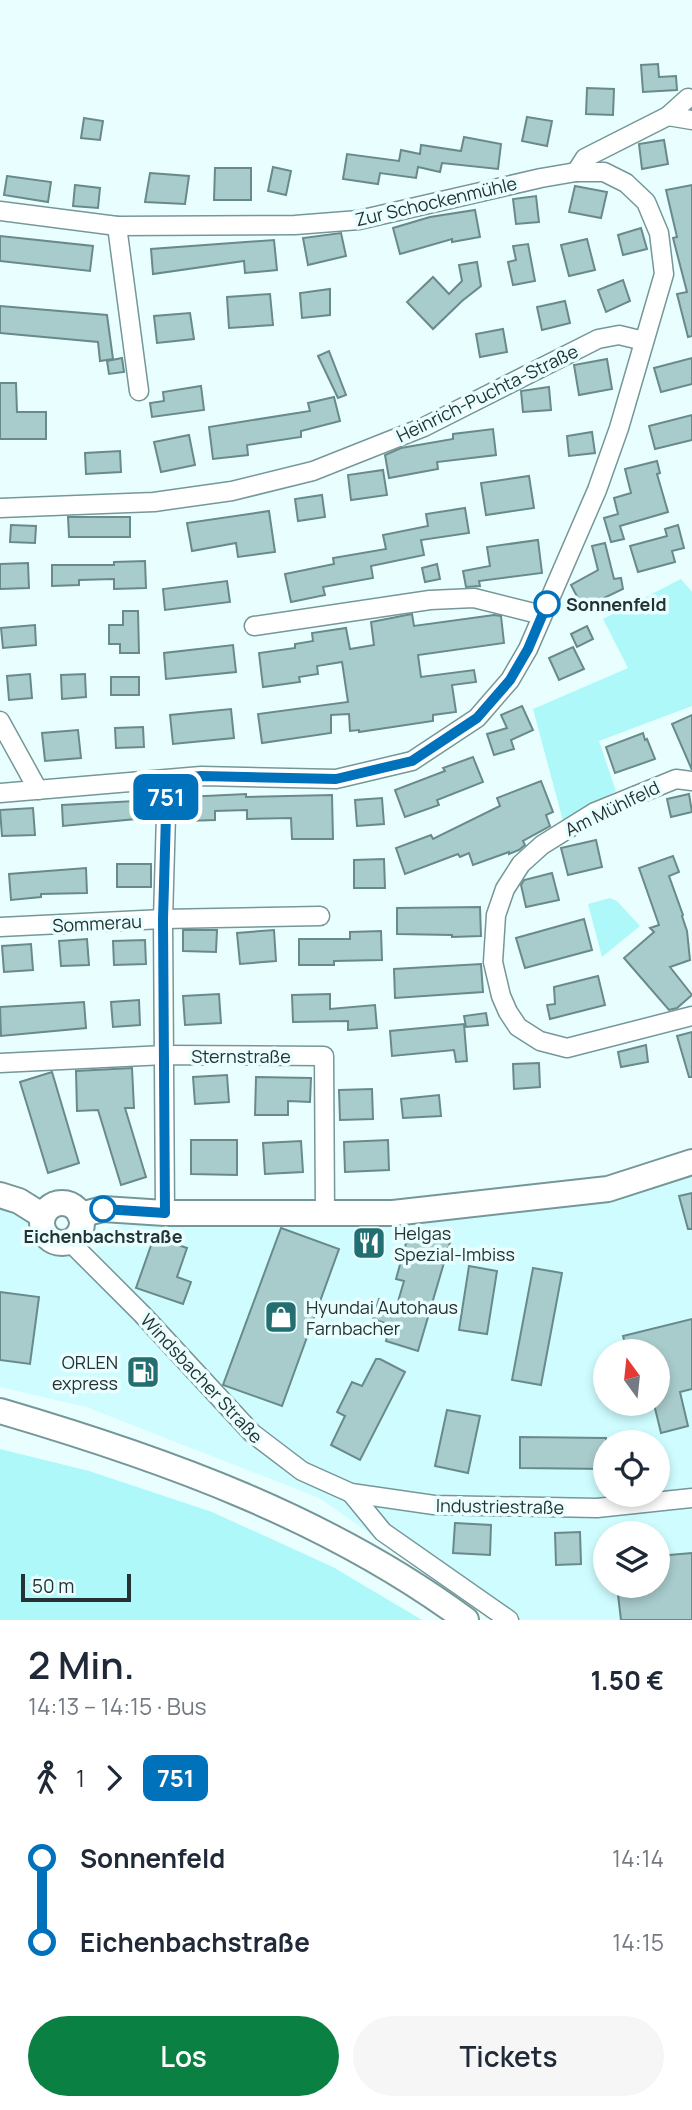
<!DOCTYPE html>
<html lang="de">
<head>
<meta charset="utf-8">
<style>
  :root { --surface:#fff; --page:#f6f6f7; --text:#1f2937; --muted:#747a83; --accent:#0b8043 }
  body { margin:0; font-family:Manrope,sans-serif; background:var(--page); color:var(--text); height:100vh; display:flex; flex-direction:column; font-size:26px; white-space:nowrap }
  * { box-sizing:border-box; margin:0 }
  p { font-size:23px; color:var(--muted) }
  .icon { flex:none; width:38px; height:38px; fill:none; stroke:currentColor; stroke-width:2; stroke-linecap:round; stroke-linejoin:round }
  .map { position:relative; height:1620px; overflow:hidden }
  .drawer { display:flex; flex-direction:column; background:var(--surface); flex:1 }
  .drawer>* { flex:none }
  .badge { padding:0 14px; border-radius:10px; font-size:24px; line-height:46px }
  .needle { width:46px; rotate:345deg }
  .controls { position:absolute; left:593px; top:1339px; display:grid; gap:14px }
  .controls a { display:grid; place-items:center; width:77px; height:77px; border-radius:50%; background:var(--surface); box-shadow:0 4px 10px #0003; font-size:35px }
  .scale { position:absolute; left:21px; bottom:18px; width:110px; box-sizing:border-box; padding-left:7px; border:4px solid #253233; border-top:0; font-size:19px; line-height:24px; white-space:nowrap; color:#253233; -webkit-text-stroke:5px #e9ffff; paint-order:stroke }
  .map>.badge { position:absolute; translate:-50% -50%; box-shadow:0 0 0 4px #fff }
  .legs { display:flex; align-items:center; gap:10px; height:77px; padding:0 28px; font-size:23px }
  .legs p { margin-inline-start:auto }
  .summary { display:flex; align-items:center; justify-content:space-between; height:119px; padding:0 28px }
  h1 { font-size:38px; font-weight:600; line-height:52px }
  .button { display:flex; gap:14px; margin-top:auto; padding:14px 28px }
  .button a { flex:1; height:80px; border-radius:42px; background:var(--accent); color:#fff; font-size:28px; font-weight:600; line-height:80px; text-align:center }
  .button a+a { background:var(--page); color:var(--text) }
  ul { padding:0 28px; list-style:none }
  li { display:flex; align-items:center; gap:24px; height:84px; font-size:26px }
  li i { display:grid; place-items:center; width:10px; height:100%; margin:0 9px; background:currentColor }
  li i::after { content:''; width:18px; height:18px; margin:-9px; border:5px solid; border-radius:50%; background:var(--surface) }
  li p { margin-inline-start:auto }
  li:first-child i { background:linear-gradient(#0000 50%,currentColor 0) }
  li:last-child i { background:linear-gradient(currentColor 50%,#0000 0) }
  .map>svg:first-child { display:block }
  .built { fill:#cffdff; fill-rule:evenodd }
  .green { fill:#aef8fa }
  .building { fill:#a8cbcc; stroke:#698a8b; stroke-width:2 }
  .lines { fill:none; stroke-linecap:round; stroke-linejoin:round }
  .street-casing { stroke:#769798; stroke-width:21 }
  .secondary-casing { stroke:#769798; stroke-width:28 }
  .street { stroke:#fff; stroke-width:18 }
  .secondary { stroke:#fff; stroke-width:24 }
  .line-1-casing { stroke:#fff; stroke-width:16 }
  .line-1 { stroke:#0072bc; stroke-width:10 }
  .stop-1-dot { fill:#fff; stroke:#0072bc; stroke-width:3.5 }
  .labels { text-anchor:middle; dominant-baseline:central; stroke-width:7; stroke-linejoin:round; paint-order:stroke }
  .street-label { font-size:18px; fill:#253233; stroke:#e9ffff }
  .stop-label { font-size:18px; font-weight:bold; fill:#253233; stroke:#e9ffff; text-anchor:start }
  .poi-label { font-size:18px; fill:#253233; stroke:#e9ffff; text-anchor:start }
</style>
</head>
<body>
<div class="map">
<svg width="692" height="1620" viewBox="0 0 692 1620">
  <rect width="100%" height="100%" fill="#e9ffff"/>
  <!-- built -->
  <path class="built" d="M692,1177V1620H494L319,1498L86,1407L0,1387V1205L98,1257L96,1248L98,1238L106,1229L118,1225L615,1199ZM606,1351H658V1404H606ZM606,1442H658V1494H606ZM606,1533H658V1586H606Z"/>
  <!-- green -->
  <g class="green">
    <path d="M681,579L692,592V706L599,741L616,791L563,821L533,709L628,668L603,619Z"/>
    <path d="M610,898L617,901L640,926L602,957L588,904Z"/>
    <path d="M0,1449L89,1471L212,1512L333,1567L422,1620H0Z"/>
  </g>
  <!-- building -->
  <g class="building">
    <path d="M658,64L659,77L676,76L677,90L643,92L641,65Z"/>
    <path d="M587,88L614,89L613,115L586,114Z"/>
    <path d="M527,117L552,121L547,146L522,141Z"/>
    <path d="M84,118L103,121L100,140L81,138Z"/>
    <path d="M464,137L501,144L498,169L442,163L440,172L418,167L416,178L380,173L378,184L343,179L347,154L399,161L401,150L420,154L421,145L461,151Z"/>
    <path d="M664,140L668,164L642,169L639,144Z"/>
    <path d="M273,167L291,171L286,195L268,191Z"/>
    <path d="M215,168H251V200H214Z"/>
    <path d="M150,173L189,176L185,204L145,202Z"/>
    <path d="M7,176L51,182L48,202L4,195Z"/>
    <path d="M75,185L100,188L98,208L73,206Z"/>
    <path d="M692,185V336L688,337L677,294L687,292L673,238L677,237L666,190Z"/>
    <path d="M575,186L607,192L601,218L569,212Z"/>
    <path d="M536,196L539,222L516,224L513,199Z"/>
    <path d="M475,210L480,237L452,242V239L400,254L393,228L430,217Z"/>
    <path d="M641,228L647,249L623,255L618,235Z"/>
    <path d="M341,233L346,256L308,265L303,238Z"/>
    <path d="M0,236L93,246L90,271L0,261Z"/>
    <path d="M587,239L595,270L569,276L561,245Z"/>
    <path d="M274,240L277,270L245,273L244,261L153,274L151,249Z"/>
    <path d="M528,244L535,281L513,285L508,262L516,260L513,246Z"/>
    <path d="M477,262L481,286L462,301L433,329L407,302L433,277L449,294L462,281L459,265Z"/>
    <path d="M623,280L630,301L606,312L598,290Z"/>
    <path d="M330,289V315L302,318L300,293Z"/>
    <path d="M270,294L273,325L229,328L227,297Z"/>
    <path d="M565,301L570,323L542,330L537,307Z"/>
    <path d="M0,306L107,315L113,359L100,361L98,342L0,333Z"/>
    <path d="M190,313L194,339L157,343L154,316Z"/>
    <path d="M503,329L507,352L480,357L476,334Z"/>
    <path d="M329,351L346,395L338,398L318,356Z"/>
    <path d="M122,358L124,372L109,374L107,361Z"/>
    <path d="M692,358V384L661,392L654,368Z"/>
    <path d="M607,359L612,389L579,395L574,365Z"/>
    <path d="M0,383H16L17,412H46V439H0Z"/>
    <path d="M201,386L204,410L152,417L150,403L164,401L163,392Z"/>
    <path d="M549,387L551,410L523,412L521,391Z"/>
    <path d="M334,397L340,421L301,431V437L247,445L248,455L213,459L209,427L310,411L308,403Z"/>
    <path d="M692,415V440L655,449L649,426Z"/>
    <path d="M493,429L496,455L437,462L438,469L389,478L385,455L401,448L453,439V434Z"/>
    <path d="M592,432L595,453L569,456L567,436Z"/>
    <path d="M189,435L195,465L161,472L154,442Z"/>
    <path d="M120,451L121,472L86,474L85,453Z"/>
    <path d="M657,461L660,473L657,474L668,512L620,526L624,539L611,542L604,518L618,514L614,498L631,493L625,469Z"/>
    <path d="M383,470L387,495L351,500L348,475Z"/>
    <path d="M529,476L534,508L486,515L481,483Z"/>
    <path d="M322,495L325,517L298,521L295,499Z"/>
    <path d="M465,508L469,533L421,540L424,555L371,566L373,578L323,587L325,595L291,602L285,574L334,564L333,558L386,549L383,535L428,526L426,514Z"/>
    <path d="M269,511L275,552L238,557L236,543L192,551L187,523Z"/>
    <path d="M68,517H130V537H69Z"/>
    <path d="M11,525L36,526L35,543L10,542Z"/>
    <path d="M678,525L684,548L672,551L675,562L638,572L630,546L667,536L665,529Z"/>
    <path d="M538,540L542,573L479,581L480,586L466,587L463,571L490,566L487,547Z"/>
    <path d="M605,543L614,579L621,578L623,589L583,608L571,585L598,570L592,546Z"/>
    <path d="M145,561L146,588L114,589V579L79,580V585L52,586V565H114V562Z"/>
    <path d="M28,563L29,588L0,589V564Z"/>
    <path d="M437,564L440,579L425,582L422,568Z"/>
    <path d="M227,581L230,602L165,610L163,589Z"/>
    <path d="M123,611H138L139,653H120V644H109V625H123Z"/>
    <path d="M412,614L414,626L494,615L501,616L504,643L418,655L421,677L474,670L476,682L452,685L456,712L433,715V721L359,732V730L350,731L349,714L331,715V733L262,743L258,714L348,702L342,662L317,666L318,674L299,677L300,682L263,687L259,653L295,648V644L313,641L312,633L346,628L350,649L374,645L371,622Z"/>
    <path d="M35,625L36,645L3,648L1,628Z"/>
    <path d="M587,626L593,639L577,647L571,634Z"/>
    <path d="M233,645L236,672L166,679L164,653Z"/>
    <path d="M573,647L584,669L559,680L549,658Z"/>
    <path d="M30,674L32,698L9,700L7,676Z"/>
    <path d="M85,674L86,697L62,699L61,675Z"/>
    <rect x="111" y="677" width="28" height="18"/>
    <path d="M522,706L533,730L511,740L514,749L494,755L487,734L507,728L501,715Z"/>
    <path d="M231,709L234,738L173,744L170,715Z"/>
    <path d="M692,715V770L672,724Z"/>
    <path d="M143,727L144,747L116,748L115,728Z"/>
    <path d="M78,730L81,758L45,761L42,733Z"/>
    <path d="M643,733L645,740L647,739L655,759L615,773L606,747Z"/>
    <path d="M473,757L483,782L437,800L439,805L405,817L395,790L445,771L443,768Z"/>
    <path d="M541,781L553,812L546,815L550,826L523,841L525,845L519,850L509,854V852L473,865L469,853L460,857L458,854L405,874L396,848L431,835L433,839L500,806L497,798Z"/>
    <path d="M246,794V797L332,795L333,839H292L291,818L247,819V810L215,811V820L186,821L185,797Z"/>
    <path d="M689,794L692,812L671,817L667,799Z"/>
    <path d="M382,798L384,824L357,826L355,800Z"/>
    <path d="M135,801L136,819L63,826L62,805Z"/>
    <path d="M33,808L35,835L2,836L0,810Z"/>
    <path d="M596,840L602,867L568,875L561,848Z"/>
    <path d="M673,856L679,872L669,876L683,915L682,916L687,931L690,960L670,967L692,995L677,1008L669,1010L624,958L654,932L650,928L659,925L639,868Z"/>
    <path d="M384,859L385,888H354V860Z"/>
    <rect x="117" y="864" width="34" height="23"/>
    <path d="M86,868L87,893L41,894V897L11,900L9,874Z"/>
    <path d="M552,873L559,900L526,907L521,885L524,880Z"/>
    <path d="M480,907L481,936L452,937V935L397,934V908Z"/>
    <path d="M584,919L592,950L525,968L516,938Z"/>
    <path d="M183,930H217L216,952L183,951Z"/>
    <path d="M274,930L276,961L240,964L237,933Z"/>
    <path d="M381,931L382,960L334,961V965H299V939H350V932Z"/>
    <path d="M87,939L89,965L61,966L59,941Z"/>
    <path d="M145,940L146,964L114,965L113,941Z"/>
    <path d="M31,944L33,970L4,972L2,946Z"/>
    <path d="M481,964L483,992L395,998L394,969Z"/>
    <path d="M598,976L605,1005L550,1019L547,1005L555,1004L554,987Z"/>
    <path d="M219,994L221,1023L185,1025L183,996Z"/>
    <path d="M330,994V1009L375,1005L377,1028L348,1030V1021L293,1022L292,995Z"/>
    <path d="M139,1000L140,1025L113,1027L111,1002Z"/>
    <path d="M84,1002L86,1028L1,1036L0,1007Z"/>
    <path d="M486,1013L488,1025L466,1027L464,1016Z"/>
    <path d="M464,1024L467,1061L456,1062L454,1050L392,1056L390,1031Z"/>
    <path d="M692,1032V1077H689L677,1036Z"/>
    <path d="M646,1045L648,1062L621,1067L618,1052Z"/>
    <path d="M539,1063L540,1087L514,1089L513,1064Z"/>
    <path d="M132,1068L134,1108H125L146,1177L121,1185L98,1110L77,1111L76,1071Z"/>
    <path d="M52,1072L79,1163L48,1173L20,1082Z"/>
    <path d="M227,1075L229,1102L195,1104L193,1077Z"/>
    <path d="M256,1077L311,1078L310,1102L288,1101V1115H255Z"/>
    <path d="M372,1089L373,1119L340,1120L339,1090Z"/>
    <path d="M439,1095L441,1116L403,1118L401,1099Z"/>
    <path d="M191,1140H237V1175L191,1174Z"/>
    <path d="M388,1140L389,1170L345,1172L344,1142Z"/>
    <path d="M301,1141L303,1172L265,1174L263,1143Z"/>
    <path d="M692,1193V1229H688L679,1196Z"/>
    <path d="M281,1228L339,1249L282,1406L223,1385Z"/>
    <path d="M434,1234L451,1239L418,1351L386,1341L390,1325L373,1319L379,1299L397,1305L404,1281L396,1279L408,1236L431,1243Z"/>
    <path d="M154,1237L187,1248L177,1277L191,1282L183,1304L136,1288Z"/>
    <path d="M469,1266L497,1271L487,1334L459,1330Z"/>
    <path d="M533,1268L562,1273L541,1385L512,1380Z"/>
    <path d="M0,1292L39,1297L30,1364L0,1360Z"/>
    <path d="M692,1319V1389L680,1392L688,1426L661,1433L654,1404H658V1351H627L623,1336Z"/>
    <path d="M376,1359H380L405,1372L360,1460L331,1445L345,1416L337,1412L352,1382L362,1386Z"/>
    <path d="M447,1410L480,1416L468,1473L435,1466Z"/>
    <path d="M520,1437L606,1438V1469L520,1468Z"/>
    <path d="M455,1523L491,1525L490,1555L453,1553Z"/>
    <path d="M580,1532L581,1564L556,1565L555,1533Z"/>
    <path d="M692,1553V1620H621L617,1586H658V1556Z"/>
  </g>
  <g class="lines">
    <defs>
      <g id="street">
        <path d="M668,116L692,120"/>
        <path d="M576,172L585,158L668,116L688,98"/>
        <path d="M0,211L117,226L295,225L359,220L541,178L576,172H604L626,183L646,202L659,233L664,274L619,428L597,490L528,649L510,680L477,718L412,761L336,779L201,776L0,793"/>
        <path d="M117,226L139,391"/>
        <path d="M0,508L154,502L232,491L313,471L424,427L598,339L619,335L644,341"/>
        <path d="M254,626L430,600L474,598L542,615"/>
        <path d="M0,721L38,790"/>
        <path d="M692,781L676,779L595,812L542,845L521,864L505,889L496,915L493,962L501,996L508,1012L518,1027L540,1041L567,1048L692,1016"/>
        <path d="M0,927L163,919L320,916"/>
        <path d="M0,1063L165,1055L324,1056L325,1214"/>
        <path d="M165,1213L163,919L167,780"/>
        <path d="M70,1242L142,1314L252,1433L302,1471L351,1493L434,1505L597,1508L692,1498"/>
        <path d="M351,1493L383,1532L509,1620"/>
      </g>
      <g id="secondary">
        <path d="M0,1195L19,1201L43,1216"/>
        <circle cx="62" cy="1223" r="20"/>
        <path d="M80,1215L103,1209L165,1213H393L608,1189L692,1162"/>
        <path d="M0,1411C164,1459 328,1518 466,1620"/>
      </g>
    </defs>
    <!-- street casing -->
    <use href="#street" class="street-casing"/>
    <!-- secondary casing -->
    <use href="#secondary" class="secondary-casing"/>
    <!-- street -->
    <use href="#street" class="street"/>
    <!-- secondary -->
    <use href="#secondary" class="secondary"/>
  </g>
  <g class="lines">
    <defs>
      <path id="line-1" d="M103,1209L165,1213L163,919L167,780L201,776L336,779L412,761L477,718L510,680L528,649L547,604"/>
    </defs>
    <!-- line-1 casing -->
    <use href="#line-1" class="line-1-casing"/>
    <!-- line-1 -->
    <use href="#line-1" class="line-1"/>
  </g>
  <!-- icons -->
  <defs>
    <symbol id="restaurant-square" viewBox="-11 -11 22 22"><rect x="-9" y="-9" width="18" height="18" rx="4" fill="#226e71" stroke="#e9ffff"/><path d="M-5-6h1v4h1v-4h1v4h1v-4h1v5L-1.5 .5V6h-2V.5L-5-1ZM5-6V6H3V1.5H1.5Q1.5-4 5-6Z" fill="#fff"/></symbol>
    <symbol id="shop-square" viewBox="-11 -11 22 22"><rect x="-9" y="-9" width="18" height="18" rx="4" fill="#226e71" stroke="#e9ffff"/><path d="M-5-2.5h2.3a2.7 3.5 0 0 1 5.4 0H5L5.5 6h-11ZM-1.5-2.5h3a1.5 2.3 0 0 0-3 0Z" fill="#fff"/></symbol>
    <symbol id="fuel-square" viewBox="-11 -11 22 22"><rect x="-9" y="-9" width="18" height="18" rx="4" fill="#226e71" stroke="#e9ffff"/><path d="M-5.5-6h7V0h2V4h1.3V-2.5L3-4.5l.8-.8L6-3V5H2.5V1h-1V6h-7ZM-4.2-4.7v3.2H.2V-4.7Z" fill="#fff"/></symbol>
  </defs>
  <g fill-rule="evenodd">
    <use href="#restaurant-square" x="350" y="1224" width="38" height="38"/>
    <use href="#shop-square" x="262" y="1298" width="38" height="38"/>
    <use href="#fuel-square" x="124" y="1353" width="38" height="38"/>
  </g>
  <!-- markers -->
  <g class="stop-1-dot">
    <circle cx="547" cy="604" r="12"/>
    <circle cx="103" cy="1209" r="12"/>
  </g>
  <g class="labels">
    <!-- street labels -->
    <g class="street-label">
      <text transform="translate(436 201) rotate(-13)">Zur Schockenmühle</text>
      <text transform="translate(487 393) rotate(-26)">Heinrich-Puchta-Straße</text>
      <text transform="translate(612 808) rotate(-26)">Am Mühlfeld</text>
      <text transform="translate(97 923) rotate(-3)">Sommerau</text>
      <text x="241" y="1056">Sternstraße</text>
      <text transform="translate(202 1378) rotate(47)">Windsbacher Straße</text>
      <text transform="translate(500 1506) rotate(1)">Industriestraße</text>
    </g>
    <!-- stop labels -->
    <g class="stop-label">
      <text x="566" y="604">Sonnenfeld</text>
      <text x="103" y="1236" text-anchor="middle">Eichenbachstraße</text>
    </g>
    <!-- poi labels -->
    <g class="poi-label">
      <text x="394" y="1233">Helgas<tspan x="394" dy="21">Spezial-Imbiss</tspan></text>
      <text x="306" y="1307">Hyundai Autohaus<tspan x="306" dy="21">Farnbacher</tspan></text>
      <text x="118" y="1362" text-anchor="end">ORLEN<tspan x="118" dy="21">express</tspan></text>
    </g>
  </g>
</svg>
<div class="controls">
<a><svg class="needle" viewBox="-14 -14 28 28"><path d="M0-13l5 13h-10z" fill="#e53935"/><path d="M0 13l5-13h-10z" fill="#747a83"/></svg></a>
<a><svg class="icon" aria-label="locate" viewBox="0 0 24 24"><circle cx="12" cy="12" r="6"/><path d="M12 2v4M12 18v4M2 12h4M18 12h4"/></svg></a>
<a><svg class="icon" aria-label="layers" viewBox="0 0 24 24"><path d="M12 4l9 5-9 5-9-5zM3 14l9 5 9-5"/></svg></a>
</div>
<div class="scale">50 m</div>
<b class="badge" style="left:166px;top:797px;background:#0072bc;color:#fff">751</b>
</div>
<section class="drawer">
<div class="summary"><div><h1>2 Min.</h1><p>14:13 – 14:15 · Bus</p></div><b>1.50 €</b></div>
<div class="legs"><svg class="icon" aria-label="walk" viewBox="0 0 24 24"><circle cx="13" cy="4" r="2"/><path d="M13 8l-2 6 4 7M11 14l-3 7M7 12l3-4h3l4 4"/></svg>1<svg class="icon" aria-label="forward" viewBox="0 0 24 24"><path d="M9 5l7 7-7 7"/></svg><b class="badge" style="background:#0072bc;color:#fff">751</b></div>
<ul>
<li><i style="color:#0072bc"></i><b>Sonnenfeld</b><p>14:14</p></li>
<li><i style="color:#0072bc"></i><b>Eichenbachstraße</b><p>14:15</p></li>
</ul>
<div class="button"><a>Los</a><a>Tickets</a></div>
</section>
</body>
</html>
